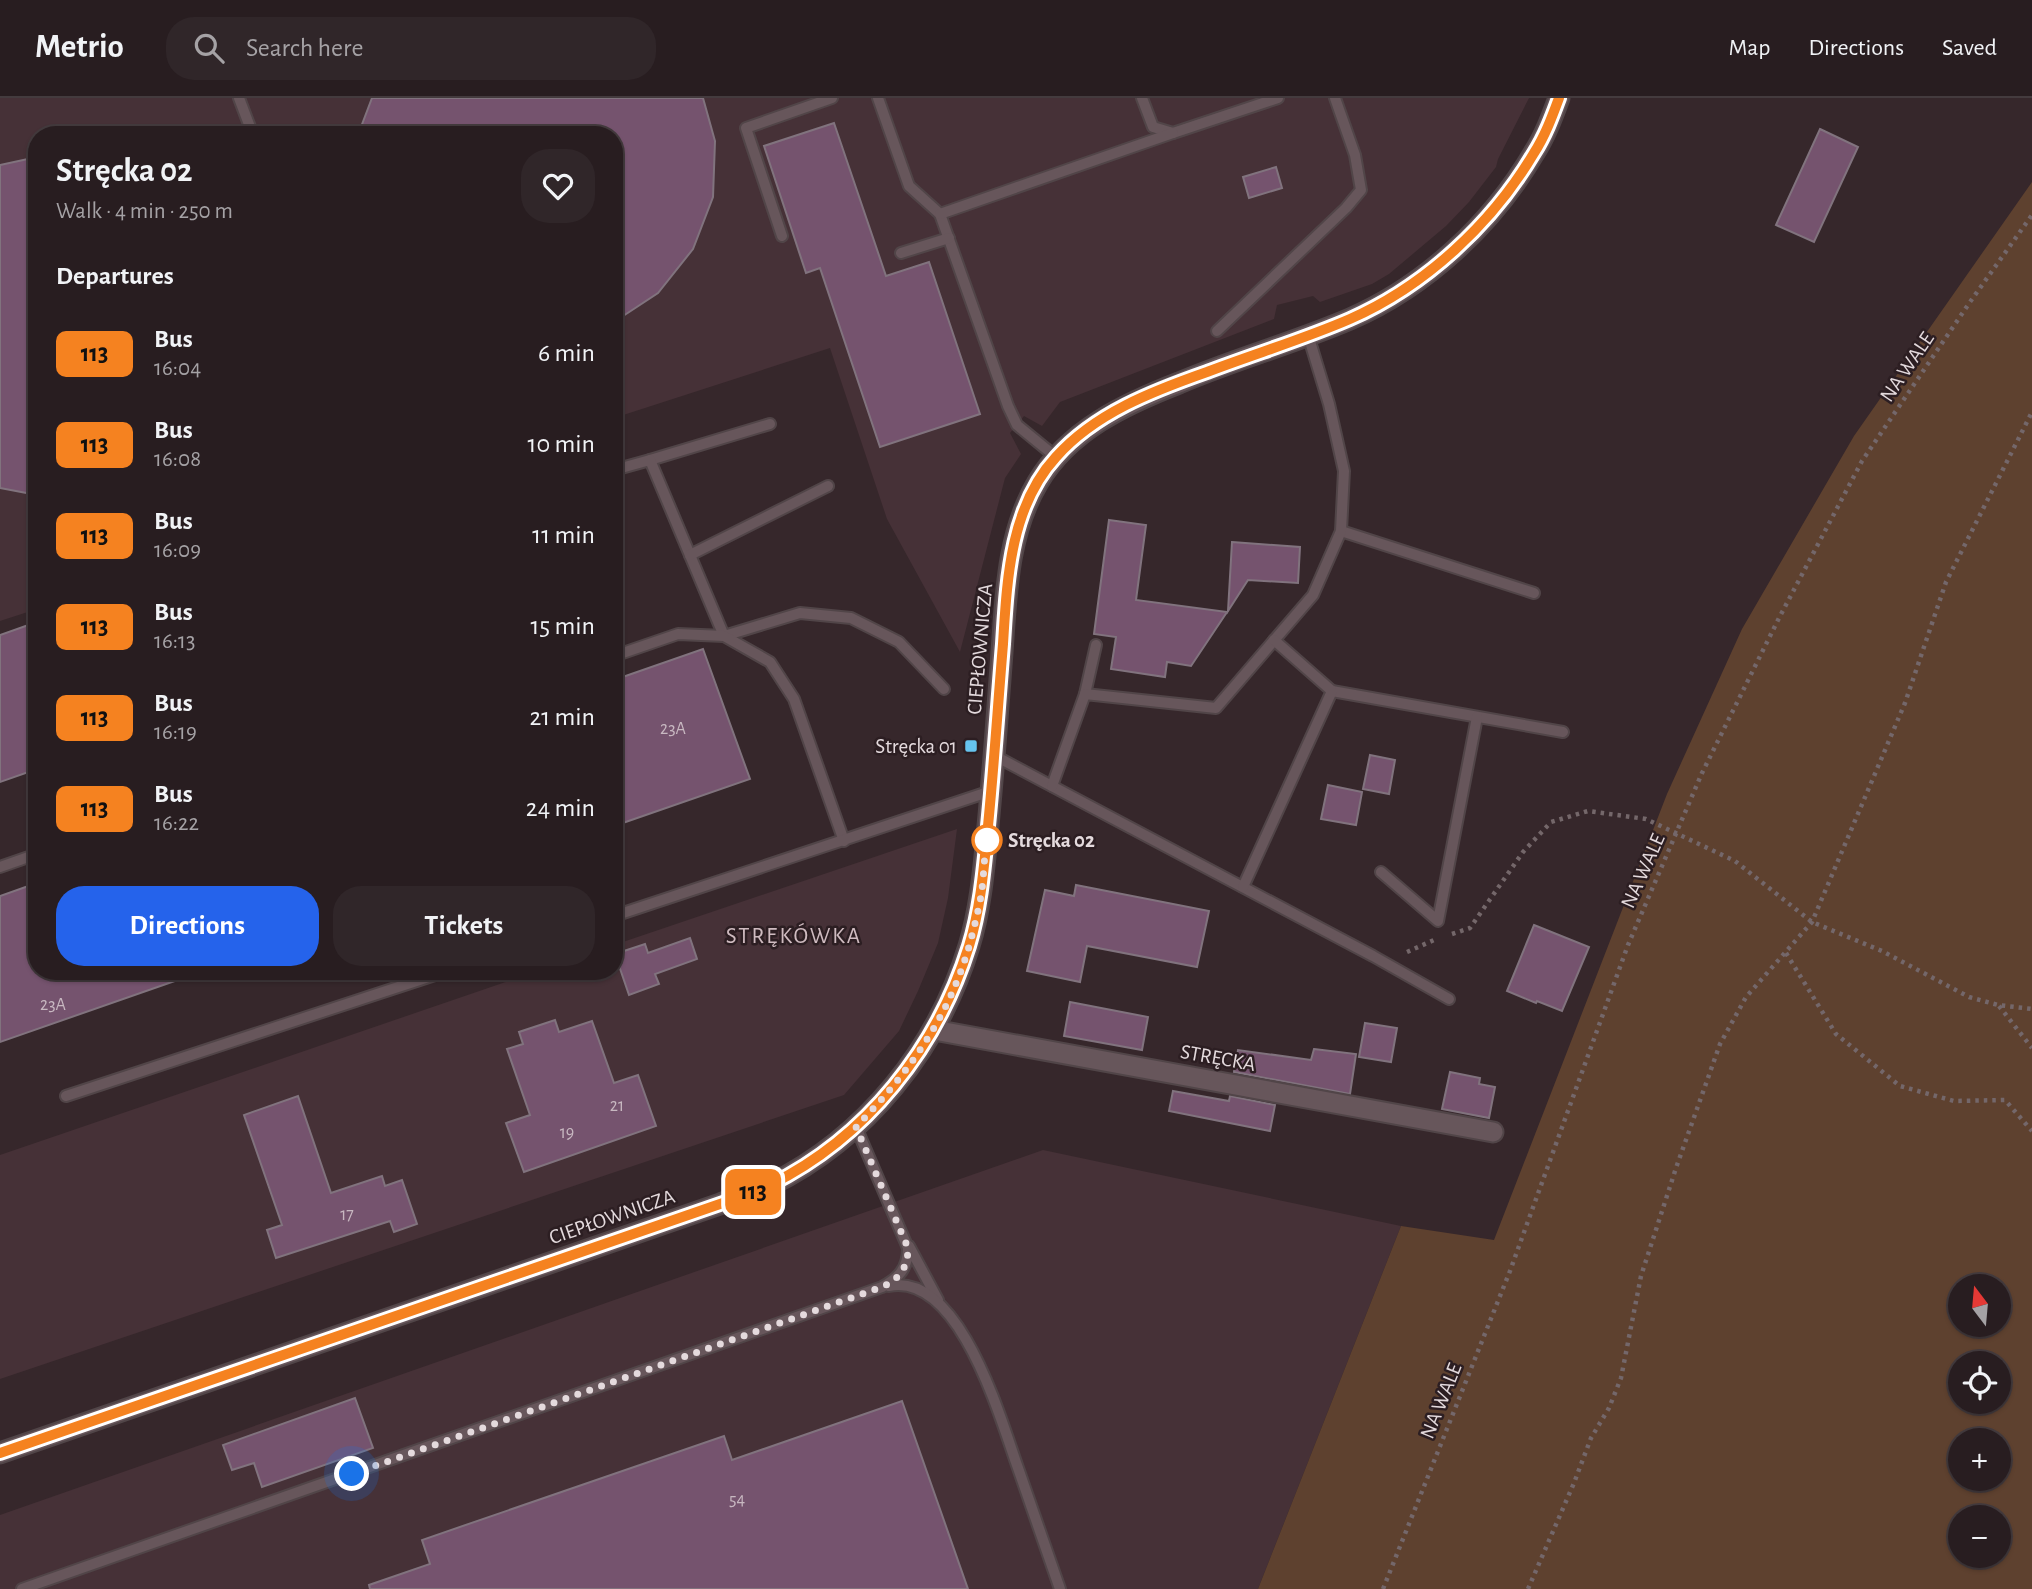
<!DOCTYPE html>
<html lang="en">
<head>
<meta charset="utf-8">
<style>
  :root { --surface:#281d20; --page:#302629; --text:#f1f3f6; --muted:#a5a2a5; --line:#443b3e; --accent:#2563eb }
  body { margin:0; font-family:"Alegreya Sans",sans-serif; background:var(--page); color:var(--text); height:100vh; display:flex; flex-direction:column; font-size:26px; white-space:nowrap }
  * { box-sizing:border-box; margin:0 }
  p { font-size:23px; color:var(--muted) }
  .icon { flex:none; width:38px; height:38px; fill:none; stroke:currentColor; stroke-width:2; stroke-linecap:round; stroke-linejoin:round }
  .map { position:relative; flex:1; overflow:hidden }
  .details { position:absolute; left:28px; top:28px; width:595px; height:854px; display:flex; flex-direction:column; background:var(--surface); border-radius:28px; box-shadow:0 2px 5px #0004,0 0 0 2px var(--line) }
  .details>* { flex:none }
  .badge { padding:0 14px; border-radius:10px; font-size:24px; line-height:46px }
  .needle { width:46px; rotate:344deg }
  .buttons { position:absolute; left:1948px; top:1176px; display:grid; gap:14px }
  .buttons a { display:grid; place-items:center; width:63px; height:63px; border-radius:50%; background:var(--surface); box-shadow:0 2px 5px #0004,0 0 0 2px var(--line); font-size:35px }
  .you { position:absolute; width:35px; height:35px; margin:-18px; border:5px solid #fff; border-radius:50%; background:#1a73e8; box-shadow:0 0 0 10px #1a73e833 }
  .map>.badge { position:absolute; translate:-50% -50%; box-shadow:0 0 0 4px #fff }
  h2 { padding:0 28px; font-size:26px; line-height:63px }
  .round { display:grid; place-items:center; flex:none; width:74px; height:74px; border-radius:28px; background:var(--page) }
  .overview { display:flex; align-items:center; justify-content:space-between; height:119px; padding:0 28px }
  h1 { font-size:33px; font-weight:600; line-height:52px }
  .button { display:flex; gap:14px; margin-top:auto; padding:14px 28px }
  .button a { flex:1; height:80px; border-radius:28px; background:var(--accent); color:#fff; font-size:28px; font-weight:600; line-height:80px; text-align:center }
  .button a+a { background:var(--page); color:var(--text) }
  ul { padding:0; list-style:none }
  li { display:flex; align-items:center; gap:21px; height:91px; padding:0 28px }
  li div { flex:1 }
  li b { display:block; font-size:26px }
  li em { font-style:normal }
  li .badge { min-width:77px; font-weight:700; text-align:center }
  header { display:flex; align-items:center; gap:42px; box-sizing:border-box; height:98px; padding:0 35px; background:var(--surface); border-bottom:2px solid var(--line) }
  header strong { font-size:33px }
  nav { display:flex; gap:38px; margin-inline-start:auto; font-size:24px }
  .search { width:490px; height:63px; background:var(--page); display:flex; align-items:center; gap:18px; box-sizing:border-box; padding:0 24px; border-radius:28px; color:var(--muted); font-size:26px }
  .map>svg:first-child { display:block }
  .built { fill:#463137 }
  .green { fill:#5e412f; fill-rule:evenodd }
  .building { fill:#75536e; stroke:#81737e; stroke-width:2 }
  .lines { fill:none; stroke-linecap:round; stroke-linejoin:round }
  .service-casing { stroke:#514548; stroke-width:14 }
  .minor-casing { stroke:#514548; stroke-width:23 }
  .path { stroke:#74676a; stroke-width:4.5; stroke-dasharray:3.5 5; stroke-linecap:butt }
  .service { stroke:#67565b; stroke-width:10 }
  .minor { stroke:#67565b; stroke-width:19 }
  .line-casing { stroke:#fff; stroke-width:16 }
  .line { stroke:#f58220; stroke-width:10 }
  .walk { stroke:#e4dadd; stroke-width:7; stroke-dasharray:0 12.6 }
  .poi-dot { fill:#66c4ef; stroke:#2c1e22; stroke-width:2.5 }
  .stop-dot { fill:#fff; stroke:#f58220; stroke-width:3.5 }
  .labels { text-anchor:middle; dominant-baseline:central; stroke-width:5; stroke-linejoin:round; paint-order:stroke }
  .number-label { font-size:18px; fill:#c8b8c1 }
  .street-label { font-size:21px; fill:#e4dadd; stroke:#2c1e22 }
  .poi-label { font-size:21px; fill:#e4dadd; stroke:#2c1e22; text-anchor:end }
  .stop-label { font-size:21px; font-weight:bold; fill:#e4dadd; stroke:#2c1e22; text-anchor:start }
  .neighbourhood-label { font-size:23px; letter-spacing:2px; fill:#cfbbc0; stroke:#2c1e22 }
</style>
</head>
<body>
<header>
<strong>Metrio</strong>
<div class="search"><svg class="icon" aria-label="search" viewBox="0 0 24 24"><circle cx="10" cy="10" r="6"/><path d="M15 15l6 6"/></svg>Search here</div>
<nav><a>Map</a><a>Directions</a><a>Saved</a></nav>
</header>
<div class="map">
<svg width="2032" height="1491" viewBox="0 0 2032 1491">
  <rect width="100%" height="100%" fill="#36272b"/>
  <!-- built -->
  <g class="built">
    <path d="M0,0H1529L1498,61L1496,69L1469,104L1446,128L1389,176L1372,186L1320,204L1313,198L1277,207L1274,221L1060,304L1042,328L1024,318L1010,335L1021,356L1005,380L960,554L887,421L830,250L614,320V37H37V511L0,523Z"/>
    <path d="M957,731L948,800L938,845L918,893L899,933L844,997L0,1281V1057L538,873H614V847Z"/>
    <path d="M1043,1052L1401,1128L1258,1491H0V1417Z"/>
  </g>
  <!-- green -->
  <path class="green" d="M2032,84V1491H1258L1401,1128L1494,1142L1667,696L1742,531L1854,338ZM1998,1188V1227H1960V1188ZM1960,1265H1998V1304H1960ZM1998,1342V1381H1960V1342ZM1998,1419V1458H1960V1419Z"/>
  <!-- building -->
  <g class="building">
    <path d="M372,0H703L715,43L713,99L693,151L658,195L614,224V37H358Z"/>
    <path d="M834,25L886,178L929,164L980,316L880,349L820,170L806,175L764,48Z"/>
    <path d="M1820,31L1858,49L1814,144L1776,127Z"/>
    <path d="M37,59V397L0,390V67Z"/>
    <path d="M1276,69L1282,90L1249,100L1243,79Z"/>
    <path d="M1109,422L1146,427L1136,502L1227,514L1191,568L1167,564L1165,579L1111,571L1116,539L1094,536Z"/>
    <path d="M1232,444L1300,449L1298,485L1248,482L1228,513Z"/>
    <path d="M37,524V671L0,684V537Z"/>
    <path d="M703,551L750,681L614,728V582Z"/>
    <path d="M1370,657L1395,662L1389,696L1363,691Z"/>
    <path d="M1328,687L1362,694L1356,727L1321,721Z"/>
    <path d="M37,785V873H192V877L0,944V798Z"/>
    <path d="M1076,787L1209,813L1197,869L1087,848L1080,884L1027,873L1045,792L1074,798Z"/>
    <path d="M1534,827L1589,849L1562,913L1537,903L1536,905L1507,893Z"/>
    <path d="M690,840L697,861L655,876L659,886L629,897L615,856L645,846L648,855Z"/>
    <path d="M1070,904L1148,919L1142,952L1064,938Z"/>
    <path d="M555,922L559,934L592,923L614,985L638,977L656,1028L524,1074L506,1025L530,1017L507,951L523,946L519,934Z"/>
    <path d="M1365,925L1397,930L1391,964L1359,959Z"/>
    <path d="M1314,951L1356,956L1350,996L1234,974L1238,952L1311,962Z"/>
    <path d="M1450,974L1480,980L1479,986L1495,989L1489,1020L1442,1011Z"/>
    <path d="M1173,993L1229,1003L1230,998L1275,1007L1270,1033L1169,1013Z"/>
    <path d="M298,998L331,1095L382,1078L385,1088L402,1082L417,1126L394,1134L390,1123L276,1160L267,1132L282,1127L244,1017Z"/>
    <path d="M355,1300L373,1350L262,1389L254,1365L232,1372L223,1347Z"/>
    <path d="M902,1303L968,1491H370L369,1487L430,1466L422,1442L724,1338L732,1362Z"/>
  </g>
  <g class="lines">
    <defs>
      <g id="service">
        <path d="M239,0L253,37"/>
        <path d="M878,0L909,88L940,116L1008,308L1017,327L1056,359"/>
        <path d="M1142,0L1153,29L1173,35L1278,0"/>
        <path d="M940,116L1173,35"/>
        <path d="M782,138L746,30L832,0"/>
        <path d="M901,155L949,140"/>
        <path d="M1217,233L1346,110L1361,92L1355,57L1335,0"/>
        <path d="M650,362L770,326"/>
        <path d="M614,372L650,362L724,538L800,515L851,520L899,544L944,591"/>
        <path d="M1341,433L1534,495"/>
        <path d="M690,457L828,388"/>
        <path d="M614,558L678,536L724,538L770,564L794,601L844,743"/>
        <path d="M1332,593L1563,634"/>
        <path d="M1085,596L1096,547"/>
        <path d="M995,658L1373,858L1449,901"/>
        <path d="M1052,688L1085,596L1216,610L1313,497L1341,433L1344,373L1329,306L1308,237"/>
        <path d="M0,769L37,756"/>
        <path d="M1381,774L1438,823L1477,619"/>
        <path d="M1243,789L1332,593L1274,542"/>
        <path d="M614,818L991,693"/>
        <path d="M66,998L447,873"/>
        <path d="M909,1148L938,1202"/>
        <path d="M889,1188C960,1174 1000,1320 1018,1370C1032,1410 1046,1451 1060,1491"/>
        <path d="M22,1491L882,1189C899,1180 908,1170 908,1150L856,1029"/>
      </g>
      <g id="minor">
        <path d="M934,932L1493,1034"/>
        <path d="M0,1355L720,1106C737,1100 754,1095 770,1087C866,1040 938,950 969,848C981,809 984,768 988,728C993,675 997,622 1001,568C1006,506 1005,439 1038,384C1069,332 1125,306 1179,285C1235,261 1294,245 1350,221C1426,188 1492,126 1534,55C1545,38 1552,19 1559,0"/>
      </g>
    </defs>
    <!-- service casing -->
    <use href="#service" class="service-casing"/>
    <!-- minor casing -->
    <use href="#minor" class="minor-casing"/>
    <!-- path -->
    <g class="path">
      <path d="M1452,836L1470,830L1523,754L1551,724L1588,713L1646,721L1735,763L1812,824L1882,853L1969,899L1998,907L2032,911"/>
      <path d="M1407,854L1434,842"/>
      <path d="M1786,855L1836,936L1900,988L1954,1003L2005,1002L2032,1033"/>
      <path d="M1999,908L2032,950"/>
      <path d="M1383,1491L1510,1173L1628,847L1702,675L1779,520L1862,363L1970,204L2032,117"/>
      <path d="M1528,1491L1574,1385L1591,1340L1609,1310L1621,1280L1641,1178L1676,1070L1720,946L1746,899L1812,824L1905,605L1946,484L2032,314"/>
    </g>
    <!-- service -->
    <use href="#service" class="service"/>
    <!-- minor -->
    <use href="#minor" class="minor"/>
  </g>
  <g class="lines">
    <defs>
      <path id="line" d="M0,1355L720,1106C737,1100 754,1095 770,1087C867,1039 937,950 969,848C981,809 984,768 988,728C994,667 998,606 1003,546C1007,482 1010,409 1056,359C1095,315 1153,293 1207,274C1254,256 1304,241 1350,221C1425,188 1492,126 1534,55C1545,38 1552,19 1559,0"/>
    </defs>
    <!-- line casing -->
    <use href="#line" class="line-casing"/>
    <!-- line -->
    <use href="#line" class="line"/>
    <!-- walk -->
    <path class="walk" d="M352,1376L882,1189C899,1181 908,1170 908,1150L856,1029C909,974 949,920 970,845C974,830 978,814 981,798C984,780 984,756 987,742"/>
  </g>
  <!-- markers -->
  <rect class="poi-dot" x="964" y="641" width="14" height="14" rx="3.5"/>
  <circle class="stop-dot" cx="987" cy="742" r="14"/>
  <g class="labels">
    <!-- number labels -->
    <g class="number-label">
      <text x="673" y="631">23A</text>
      <text x="53" y="907">23A</text>
      <text x="617" y="1008">21</text>
      <text x="567" y="1035">19</text>
      <text x="347" y="1117">17</text>
      <text x="737" y="1402">54</text>
    </g>
    <!-- street labels -->
    <g class="street-label">
      <text transform="translate(1907 269) rotate(-56)">NA WALE</text>
      <text transform="translate(980 551) rotate(-85)">CIEPŁOWNICZA</text>
      <text transform="translate(1643 773) rotate(-66)">NA WALE</text>
      <text transform="translate(1218 960) rotate(10)">STRĘCKA</text>
      <text transform="translate(612 1119) rotate(-19)">CIEPŁOWNICZA</text>
      <text transform="translate(1441 1303) rotate(-68)">NA WALE</text>
    </g>
    <!-- poi labels -->
    <g class="poi-label">
      <text x="957" y="648">Stręcka 01</text>
    </g>
    <!-- stop labels -->
    <g class="stop-label">
      <text x="1008" y="742">Stręcka 02</text>
    </g>
    <!-- neighbourhood labels -->
    <g class="neighbourhood-label">
      <text x="794" y="838">STRĘKÓWKA</text>
    </g>
  </g>
</svg>
<div class="buttons">
<a><svg class="needle" viewBox="-14 -14 28 28"><path d="M0-13l5 13h-10z" fill="#e53935"/><path d="M0 13l5-13h-10z" fill="#a5a2a5"/></svg></a>
<a><svg class="icon" aria-label="locate" viewBox="0 0 24 24"><circle cx="12" cy="12" r="6"/><path d="M12 2v4M12 18v4M2 12h4M18 12h4"/></svg></a>
<a>+</a>
<a>−</a>
</div>
<div class="you" style="left:352px;top:1376px"></div>
<b class="badge" style="left:753px;top:1094px;background:#f58220;color:#111">113</b>
<section class="details">
<div class="overview"><div><h1>Stręcka 02</h1><p>Walk · 4 min · 250 m</p></div><a class="round"><svg class="icon" aria-label="heart" viewBox="0 0 24 24"><path d="M12 20l-8-8c-3-5 5-10 8-4 3-6 11-1 8 4z"/></svg></a></div>
<h2>Departures</h2>
<ul>
<li><span class="badge" style="background:#f58220;color:#111">113</span><div><b>Bus</b><p>16:04</p></div><em>6 min</em></li>
<li><span class="badge" style="background:#f58220;color:#111">113</span><div><b>Bus</b><p>16:08</p></div><em>10 min</em></li>
<li><span class="badge" style="background:#f58220;color:#111">113</span><div><b>Bus</b><p>16:09</p></div><em>11 min</em></li>
<li><span class="badge" style="background:#f58220;color:#111">113</span><div><b>Bus</b><p>16:13</p></div><em>15 min</em></li>
<li><span class="badge" style="background:#f58220;color:#111">113</span><div><b>Bus</b><p>16:19</p></div><em>21 min</em></li>
<li><span class="badge" style="background:#f58220;color:#111">113</span><div><b>Bus</b><p>16:22</p></div><em>24 min</em></li>
</ul>
<div class="button"><a>Directions</a><a>Tickets</a></div>
</section>
</div>
</body>
</html>
